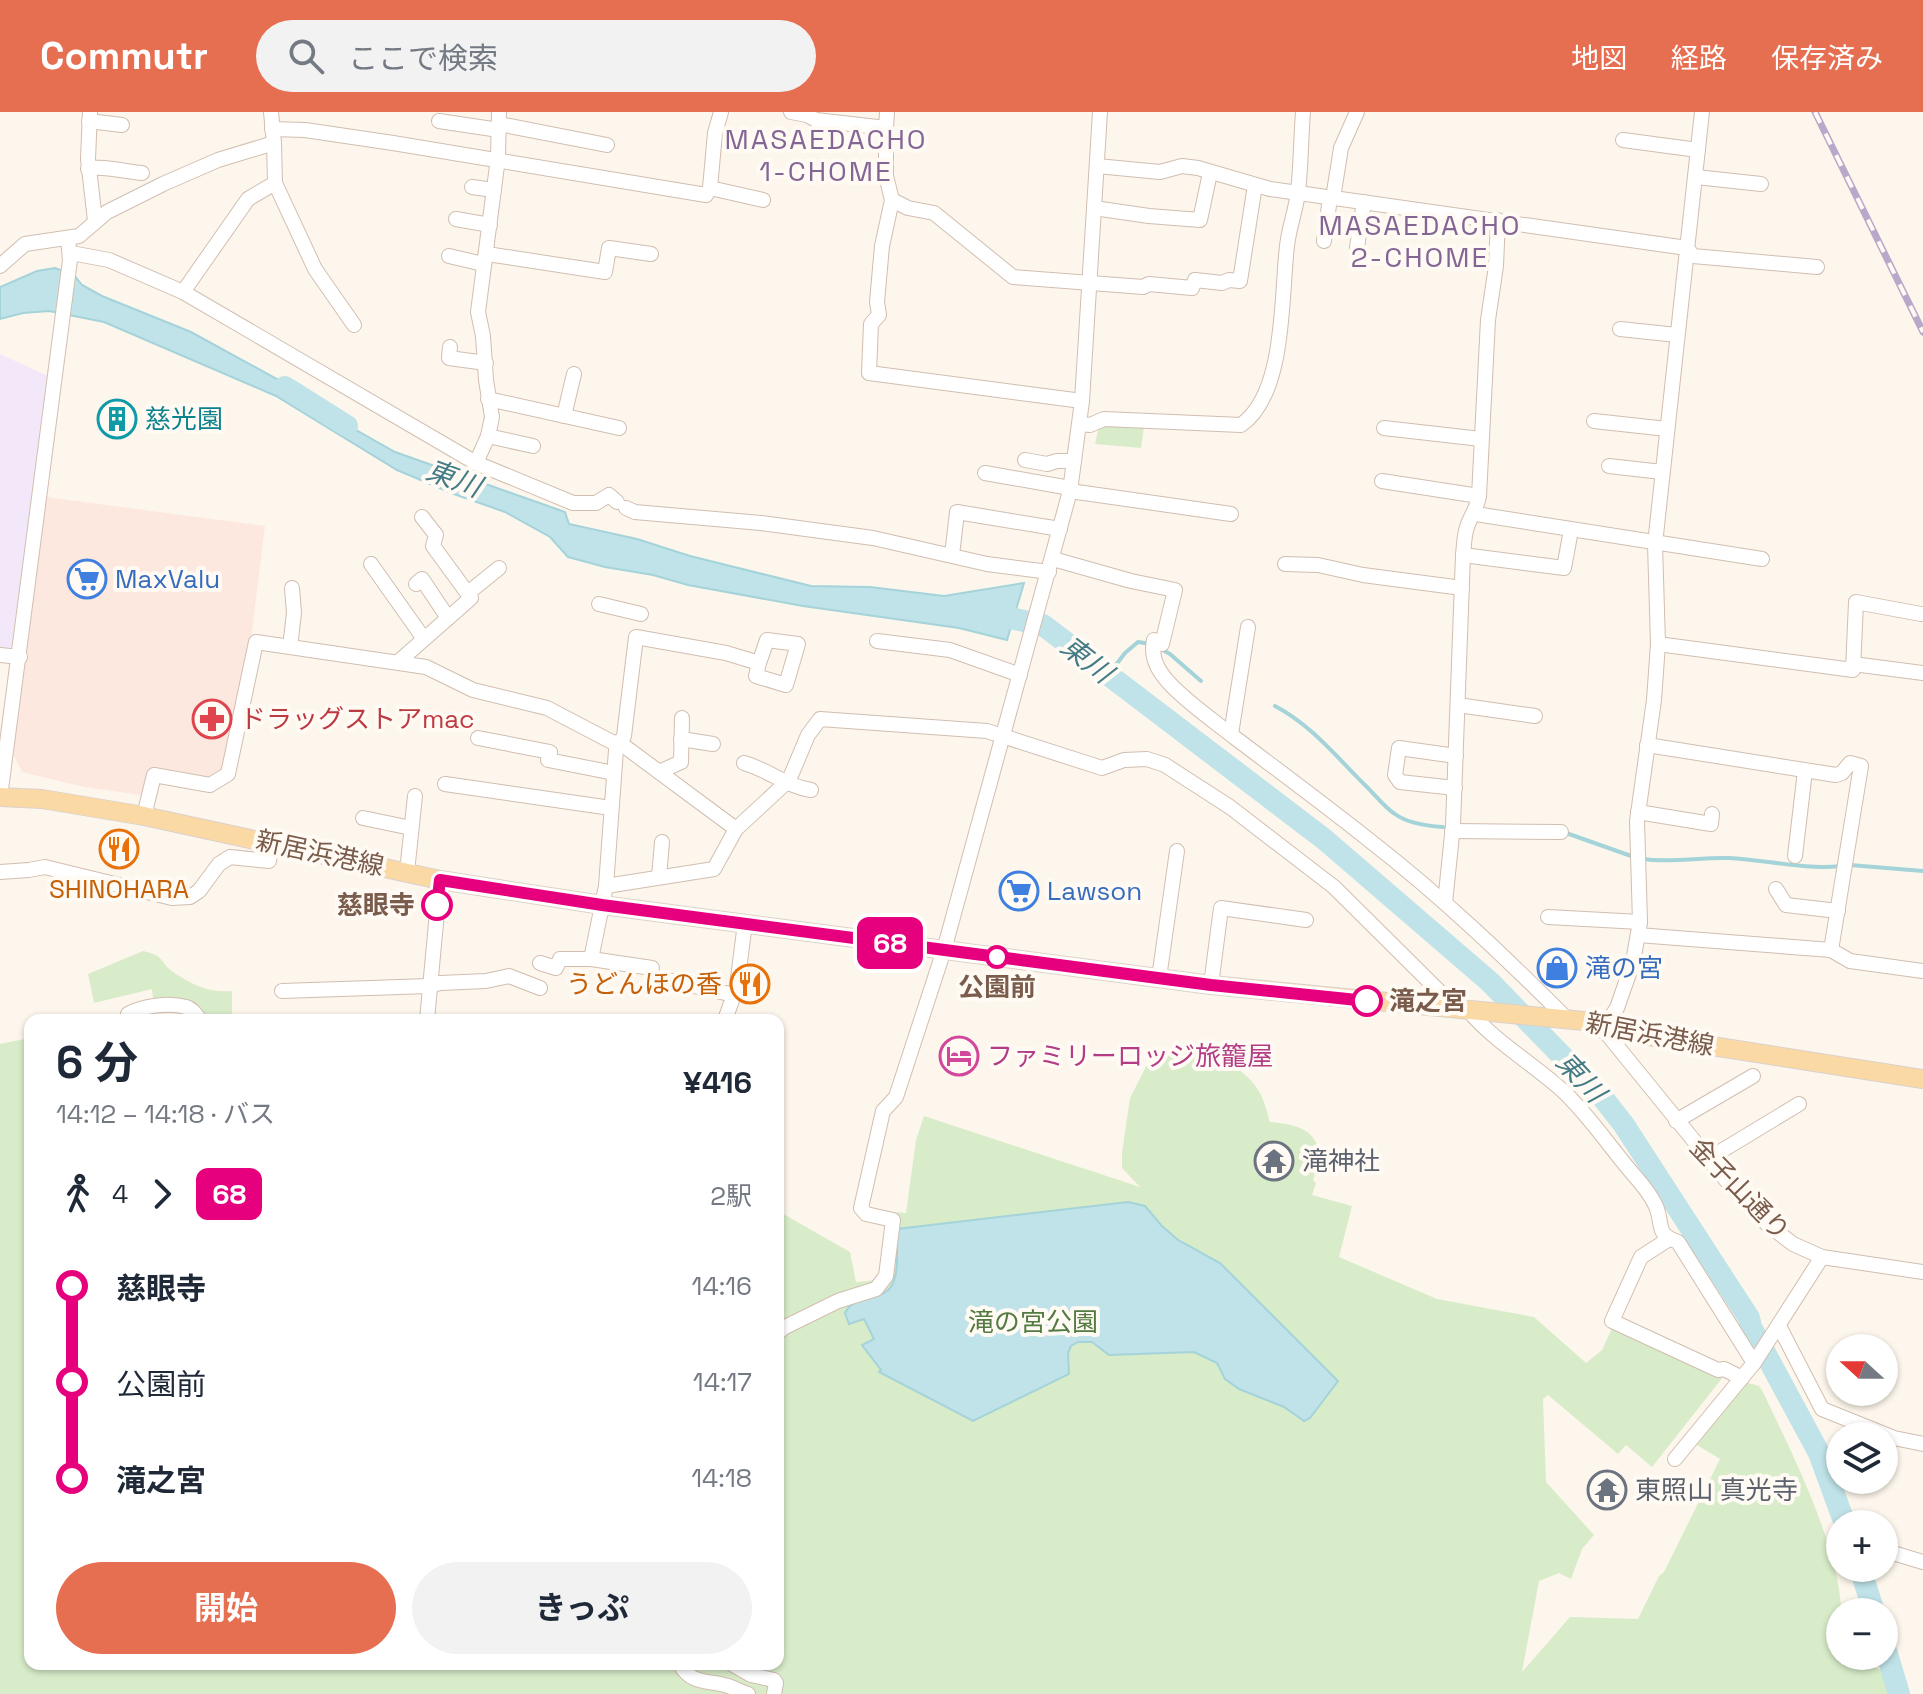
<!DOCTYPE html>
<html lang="ja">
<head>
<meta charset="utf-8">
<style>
  :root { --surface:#fff; --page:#f2f2f3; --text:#1f2937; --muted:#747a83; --accent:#e76f51 }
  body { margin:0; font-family:"Space Grotesk","Noto Sans JP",sans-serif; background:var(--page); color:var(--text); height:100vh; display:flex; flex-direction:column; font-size:30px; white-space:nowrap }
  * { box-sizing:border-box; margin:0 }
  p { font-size:26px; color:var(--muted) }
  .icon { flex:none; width:44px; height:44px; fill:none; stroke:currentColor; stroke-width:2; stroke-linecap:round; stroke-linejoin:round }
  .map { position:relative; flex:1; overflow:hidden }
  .details { position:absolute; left:24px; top:902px; width:760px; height:656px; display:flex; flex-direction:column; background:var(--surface); border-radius:16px; box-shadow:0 2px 6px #0004 }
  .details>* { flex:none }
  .badge { padding:0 16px; border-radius:12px; font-size:28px; line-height:52px }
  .needle { width:52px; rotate:291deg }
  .controls { position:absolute; left:1826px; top:1222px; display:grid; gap:16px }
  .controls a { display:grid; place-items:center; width:72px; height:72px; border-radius:50%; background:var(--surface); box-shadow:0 2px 6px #0004; font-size:40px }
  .map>.badge { position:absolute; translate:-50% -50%; box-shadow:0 0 0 4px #fff }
  .legs { display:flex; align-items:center; gap:12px; height:88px; padding:0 32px; font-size:26px }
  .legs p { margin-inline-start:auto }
  .headline { display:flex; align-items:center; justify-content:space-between; height:136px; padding:0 32px }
  h1 { font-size:44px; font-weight:700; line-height:60px }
  .cta { display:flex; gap:16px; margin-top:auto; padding:16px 32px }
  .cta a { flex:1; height:92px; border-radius:48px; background:var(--accent); color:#fff; font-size:32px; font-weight:700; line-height:92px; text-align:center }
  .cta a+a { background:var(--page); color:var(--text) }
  ul { padding:0 32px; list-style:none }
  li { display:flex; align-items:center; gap:28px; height:96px; font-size:30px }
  li i { display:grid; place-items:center; width:12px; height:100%; margin:0 10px; background:currentColor }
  li i::after { content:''; width:20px; height:20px; margin:-10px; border:6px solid; border-radius:50%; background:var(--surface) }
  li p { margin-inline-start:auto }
  li:first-child i { background:linear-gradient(#0000 50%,currentColor 0) }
  li:last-child i { background:linear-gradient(currentColor 50%,#0000 0) }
  header { display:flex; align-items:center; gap:48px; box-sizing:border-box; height:112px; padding:0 40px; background:var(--accent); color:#fff }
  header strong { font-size:38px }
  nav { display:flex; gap:44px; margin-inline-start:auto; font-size:28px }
  .search { width:560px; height:72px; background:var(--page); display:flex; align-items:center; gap:20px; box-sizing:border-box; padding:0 28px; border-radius:44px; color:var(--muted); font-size:30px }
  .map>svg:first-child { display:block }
  .commercial { fill:#fde8e0 }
  .education { fill:#f3e8fa }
  .green { fill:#d8ecc9 }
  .water { fill:#bfe3e8; stroke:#a5d3da; stroke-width:2 }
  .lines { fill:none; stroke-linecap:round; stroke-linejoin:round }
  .stream { stroke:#a5d3da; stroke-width:4 }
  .river { stroke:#bfe3e8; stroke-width:22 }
  .minor-casing { stroke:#d1beb0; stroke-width:16 }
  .major-casing { stroke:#dad1cd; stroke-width:20 }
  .minor { stroke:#fff; stroke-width:14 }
  .major { stroke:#fbd9a5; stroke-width:18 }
  .rail-casing { stroke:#b9a8c9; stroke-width:7 }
  .rail { stroke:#fffaf3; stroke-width:4; stroke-dasharray:12; stroke-linecap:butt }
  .line-1-casing { stroke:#fff; stroke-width:18 }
  .line-1 { stroke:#e6007e; stroke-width:12 }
  .stop-1-dot { fill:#fff; stroke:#e6007e; stroke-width:4 }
  .labels { text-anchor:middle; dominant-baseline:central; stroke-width:8; stroke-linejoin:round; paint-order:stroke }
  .culture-label { font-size:26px; fill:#0d838f; stroke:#fffaf3; text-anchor:start }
  .shop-label { font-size:26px; fill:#366cbe; stroke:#fffaf3; text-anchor:start }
  .health-label { font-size:26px; fill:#be3a42; stroke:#fffaf3; text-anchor:start }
  .street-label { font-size:26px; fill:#7a5c4d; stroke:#fffaf3 }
  .food-label { font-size:26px; fill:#c56008; stroke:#fffaf3 }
  .stop-label { font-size:26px; font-weight:bold; fill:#7a5c4d; stroke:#fffaf3; text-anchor:end }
  .hotel-label { font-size:26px; fill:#b23c85; stroke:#fffaf3; text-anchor:start }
  .worship-label { font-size:26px; fill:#5b616d; stroke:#fffaf3; text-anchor:start }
  .park-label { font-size:26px; fill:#537a41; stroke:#fffaf3 }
  .neighbourhood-label { font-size:28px; letter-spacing:2px; fill:#846695; stroke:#fffaf3 }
  .water-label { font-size:28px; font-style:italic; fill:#437c86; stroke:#fffaf3 }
</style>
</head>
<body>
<header>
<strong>Commutr</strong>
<div class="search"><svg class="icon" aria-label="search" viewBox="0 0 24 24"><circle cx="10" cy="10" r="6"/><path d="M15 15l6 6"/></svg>ここで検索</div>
<nav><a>地図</a><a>経路</a><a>保存済み</a></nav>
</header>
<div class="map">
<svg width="1923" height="1582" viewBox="0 0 1923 1582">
  <rect width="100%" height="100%" fill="#fdf6ec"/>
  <!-- commercial -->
  <path class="commercial" d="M46,385L265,414L251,528L221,661L209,667H200L149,657L141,683L84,675L22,660L13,642Z"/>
  <!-- education -->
  <path class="education" d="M0,242L48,264L11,538L0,537Z"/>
  <!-- green -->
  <g class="green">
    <path d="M1113,312L1144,315L1141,336L1095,332L1099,315Z"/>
    <path d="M143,839C166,844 159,850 173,860C193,873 208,881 232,879V908H212L188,888L153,886L152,877L94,891L88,862Z"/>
    <path d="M30,926V1552H778V1099L850,1140L856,1170L876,1168L882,1160L886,1121L893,1100L906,1101L916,1028L924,1004L1140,1075L1122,1056V1041L1130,986L1150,947C1184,936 1204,930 1233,953C1258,972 1262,980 1270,1010C1311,1013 1328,1027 1313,1068L1316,1071L1312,1083L1352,1094L1339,1145L1437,1187L1534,1205L1586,1251L1602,1238L1613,1214L1727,1260L1652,1355L1626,1333L1618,1342L1548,1283L1543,1287L1546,1370L1594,1423L1582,1437L1571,1467L1559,1461L1539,1469L1522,1560L1570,1505L1638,1507L1659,1464L1664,1460L1720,1347L1697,1333L1745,1270L1759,1274L1762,1278C1790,1337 1838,1431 1841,1496C1841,1509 1840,1529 1840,1544H1854L1855,1547L1888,1561L1894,1582H0V932Z"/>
  </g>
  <!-- water -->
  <g class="water">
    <path d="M55,156L74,163L82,173L102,184L191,220L286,272L312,293L395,340L565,400L569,412L637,427L690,444L811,474L870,475L944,484L1024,471L1007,528L959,516L803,494L688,473L653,463L605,455L568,445L550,425L505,400L454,382L397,358L276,284L104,210L49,199L23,201L0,207V175L37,159Z"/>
    <path d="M1128,1090L1145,1094L1162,1114L1178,1128L1220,1151L1338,1269L1310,1306L1304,1309L1284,1295L1239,1277L1225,1267L1217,1251L1194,1240L1109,1243L1092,1230H1078L1071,1234L1068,1241L1069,1262L973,1309L879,1260L881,1258L862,1233L874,1227L864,1207L849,1212L845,1201C854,1181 882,1191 892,1173C900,1159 896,1133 897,1117Z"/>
  </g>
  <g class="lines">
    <!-- stream -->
    <g class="stream">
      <path d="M1159,536L1170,542L1201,569"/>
      <path d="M1109,562L1125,541L1138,530L1151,532"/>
      <path d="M1275,594C1313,614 1338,647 1368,676C1376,684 1385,696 1395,702C1407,711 1428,714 1443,715"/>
      <path d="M1569,722L1634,745"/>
      <path d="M1643,747C1671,751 1700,745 1729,746C1767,748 1804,758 1841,754"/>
      <path d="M1850,753L1923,759"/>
    </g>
    <!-- river -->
    <g class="river">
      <path d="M285,275L347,314"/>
      <path d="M987,501L1043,513L1324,727L1490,870L1603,986L1624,1013L1749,1206L1751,1215L1819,1341L1845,1412"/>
      <path d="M1860,1456L1874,1500"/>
      <path d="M1884,1532L1899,1582"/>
    </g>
    <defs>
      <g id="minor">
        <path d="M90,0L88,47L95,109"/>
        <path d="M499,0L498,46L478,200L483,224L486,268L492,305L488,324L476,351L573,391H596L609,383L617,390"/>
        <path d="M791,0L807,3L816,8L886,16L887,0"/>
        <path d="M1702,0L1655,432L1658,532L1654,588L1637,709L1640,810L1633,850L1617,896L1603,917L1730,1073L1767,1112L1793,1132L1822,1145L1923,1160"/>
        <path d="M89,9L122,13"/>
        <path d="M439,9L499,18"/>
        <path d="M499,12L607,33"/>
        <path d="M886,16V64L892,88L882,134L877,190L879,203L871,212L869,261L1082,289"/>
        <path d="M272,17L305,18L393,31L706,83L710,76L715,21L721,0"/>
        <path d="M1623,28L1698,38"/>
        <path d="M274,31L275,71"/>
        <path d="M1097,54L1160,60L1182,54L1198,56L1270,77L1687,136L1693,144L1817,155"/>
        <path d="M88,57C99,53 128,60 142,61"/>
        <path d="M1696,65L1761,72"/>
        <path d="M472,75L494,78"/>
        <path d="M710,76L763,88"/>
        <path d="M1333,86L1341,36L1357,0"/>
        <path d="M892,88L908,96L934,101L1013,165L1143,175L1149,172L1192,176L1195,168L1222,171L1229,168L1240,169L1255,73"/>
        <path d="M1094,96L1149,104L1200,108L1210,61"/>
        <path d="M456,107L490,113"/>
        <path d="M1324,129L1330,86"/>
        <path d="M1357,135L1364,90"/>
        <path d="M71,141L109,148L183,180L476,351"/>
        <path d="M487,142L605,160L609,136L651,142"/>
        <path d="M449,144L483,152"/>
        <path d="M0,154L25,132L79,124L107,100L163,72L218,48L274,31L271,0"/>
        <path d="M183,180L248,87L275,71L315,157L354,213"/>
        <path d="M1620,217L1677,223"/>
        <path d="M450,235L449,246L486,251"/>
        <path d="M488,287L619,316"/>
        <path d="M564,304L574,262"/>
        <path d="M1594,309L1667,317"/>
        <path d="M1080,312L1090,313L1104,307L1241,313C1286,282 1281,183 1287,134C1289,115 1296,98 1298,80C1301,53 1301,26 1303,0"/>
        <path d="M1384,316L1481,327"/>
        <path d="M488,324L533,334"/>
        <path d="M1025,348L1047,352L1057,349H1074"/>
        <path d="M1609,354L1662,360"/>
        <path d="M985,361L1070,376"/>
        <path d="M1382,369L1479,384"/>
        <path d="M1070,379L1231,402"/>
        <path d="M626,396L635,400L761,411L873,426L987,452L1049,460"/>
        <path d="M1476,402L1762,447"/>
        <path d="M952,443L957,400L1060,417"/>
        <path d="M1463,443L1564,456L1571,418"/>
        <path d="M1053,447L1131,469L1175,478L1162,532L1154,528C1150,547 1159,561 1173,575C1192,594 1214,609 1234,625C1279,659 1325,693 1369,728C1440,783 1504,844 1567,907"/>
        <path d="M371,452L424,527"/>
        <path d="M1285,452L1318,453L1363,463L1462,476"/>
        <path d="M416,472L422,467L448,506"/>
        <path d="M468,481L499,456"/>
        <path d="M599,492L641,502"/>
        <path d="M877,529L950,538L1020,563"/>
        <path d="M1658,532L1853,558L1856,490L1921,502"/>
        <path d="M290,535L294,501L292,476"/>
        <path d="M0,543L20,545"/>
        <path d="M398,550L471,486L433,434L436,423L422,405"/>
        <path d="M1853,552L1923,561"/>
        <path d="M1458,593L1535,604"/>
        <path d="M1231,622L1248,515"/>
        <path d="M478,626L550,640L548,648L614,661"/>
        <path d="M681,627L713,632"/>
        <path d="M1647,633L1836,663L1842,661L1850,651L1861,654L1831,838L1850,849L1923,859"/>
        <path d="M744,651C769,658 785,674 811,678"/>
        <path d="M659,660L681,650L682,606"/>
        <path d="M445,672L611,696"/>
        <path d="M1455,676L1400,670L1395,663L1399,636L1456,644"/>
        <path d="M0,685L70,148L68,127"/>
        <path d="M1638,700L1711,712L1712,702"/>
        <path d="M144,704L154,663L210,673L228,662L256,530L426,555L473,578L547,596L612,630L620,631L736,717"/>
        <path d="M363,706L411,716"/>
        <path d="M1452,719L1561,720"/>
        <path d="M1795,744L1805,659"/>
        <path d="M0,760L29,758L45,755L172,786L190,785L199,779L219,752L230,745L269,749L272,731"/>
        <path d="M407,760L415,684"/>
        <path d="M659,765L662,730"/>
        <path d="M606,774L714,757L736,717L789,668L808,623L820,607L987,619L1102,656L1124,648L1147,647L1165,653L1230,695L1334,775L1457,897"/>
        <path d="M1776,777L1786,793L1838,799"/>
        <path d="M1445,791L1453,713L1463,443C1464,434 1464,424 1467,415C1471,403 1477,397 1479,384L1488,208L1496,154L1498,108"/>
        <path d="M1548,805L1640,810"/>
        <path d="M1638,823L1831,838"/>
        <path d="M591,847L652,856"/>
        <path d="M540,851L556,856L560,847H591L606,774L616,638L624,624L636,525L726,541L759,551L756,564L786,573L798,532L767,528L759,551"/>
        <path d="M1159,866L1177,739"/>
        <path d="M672,869L734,883"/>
        <path d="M1211,873L1221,796L1306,808"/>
        <path d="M282,879L429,874L440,871L486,869L509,864L540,876"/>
        <path d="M1469,899C1495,930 1532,951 1562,978C1589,1003 1609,1034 1633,1062C1641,1071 1653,1086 1657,1097C1663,1115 1656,1122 1678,1130L1754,1251"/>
        <path d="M128,902C142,894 169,890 186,895C193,897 196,903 200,908"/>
        <path d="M427,908L440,768"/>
        <path d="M725,908L737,874L745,811"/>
        <path d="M1676,1009L1753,964"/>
        <path d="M1708,1047L1799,992"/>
        <path d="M1669,1127L1641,1145L1612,1209L1718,1258L1724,1257L1742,1266"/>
        <path d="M1779,1214L1822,1297L1894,1326L1923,1332"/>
        <path d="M778,1221L783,1216L838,1189L876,1177L886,1164L893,1108L866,1102L861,1096L883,999L896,985L944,838L1070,379L1082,289L1100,0"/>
        <path d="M1675,1347L1754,1251L1822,1145"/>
        <path d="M1893,1441L1923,1450"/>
        <path d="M680,1552C691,1573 709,1568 728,1574C735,1576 741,1580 748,1582"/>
        <path d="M732,1552L751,1563L774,1568L776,1571L774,1582"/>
      </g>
      <path id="major" d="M0,685L42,687L144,704L440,768L602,793L1211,873L1584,909L1603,917L1923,967"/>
    </defs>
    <!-- minor casing -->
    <use href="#minor" class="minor-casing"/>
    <!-- major casing -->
    <use href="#major" class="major-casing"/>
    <!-- minor -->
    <use href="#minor" class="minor"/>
    <!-- major -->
    <use href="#major" class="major"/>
    <defs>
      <path id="rail" d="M1815,0L1923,220"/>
    </defs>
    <!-- rail casing -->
    <use href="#rail" class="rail-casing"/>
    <!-- rail -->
    <use href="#rail" class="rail"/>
  </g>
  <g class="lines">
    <defs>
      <path id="line-1" d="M437,793L440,768L602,793L1211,873L1367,889"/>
    </defs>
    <!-- line-1 casing -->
    <use href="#line-1" class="line-1-casing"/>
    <!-- line-1 -->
    <use href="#line-1" class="line-1"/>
  </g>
  <!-- icons -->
  <defs>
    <symbol id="building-ring" viewBox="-11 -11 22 22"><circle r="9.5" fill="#fffaf3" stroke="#0f9aa8" stroke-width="1.5"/><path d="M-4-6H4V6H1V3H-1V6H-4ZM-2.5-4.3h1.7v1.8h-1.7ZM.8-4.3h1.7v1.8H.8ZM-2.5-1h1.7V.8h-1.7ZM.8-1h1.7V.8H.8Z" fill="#0f9aa8"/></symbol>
    <symbol id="supermarket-ring" viewBox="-11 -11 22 22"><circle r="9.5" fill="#fffaf3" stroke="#3f7fe0" stroke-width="1.5"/><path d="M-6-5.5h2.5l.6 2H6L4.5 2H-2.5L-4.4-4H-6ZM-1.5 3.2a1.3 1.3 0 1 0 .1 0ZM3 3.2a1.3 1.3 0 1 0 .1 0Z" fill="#3f7fe0"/></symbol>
    <symbol id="pharmacy-ring" viewBox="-11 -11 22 22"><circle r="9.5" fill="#fffaf3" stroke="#e0444e" stroke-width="1.5"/><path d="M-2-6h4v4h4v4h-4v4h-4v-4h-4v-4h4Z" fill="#e0444e"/></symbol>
    <symbol id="restaurant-ring" viewBox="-11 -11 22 22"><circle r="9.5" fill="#fffaf3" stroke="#e8710a" stroke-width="1.5"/><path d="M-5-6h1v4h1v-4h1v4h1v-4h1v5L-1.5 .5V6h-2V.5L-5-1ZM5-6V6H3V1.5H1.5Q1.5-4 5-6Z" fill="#e8710a"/></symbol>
    <symbol id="shop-ring" viewBox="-11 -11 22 22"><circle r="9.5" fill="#fffaf3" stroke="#3f7fe0" stroke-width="1.5"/><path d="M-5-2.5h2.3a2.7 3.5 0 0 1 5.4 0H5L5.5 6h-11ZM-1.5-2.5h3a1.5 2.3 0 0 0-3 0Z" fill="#3f7fe0"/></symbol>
    <symbol id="hotel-ring" viewBox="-11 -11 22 22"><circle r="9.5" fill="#fffaf3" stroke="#d1479c" stroke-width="1.5"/><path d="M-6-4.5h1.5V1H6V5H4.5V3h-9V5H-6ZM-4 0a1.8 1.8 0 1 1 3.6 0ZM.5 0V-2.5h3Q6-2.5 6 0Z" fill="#d1479c"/></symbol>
    <symbol id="temple-ring" viewBox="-11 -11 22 22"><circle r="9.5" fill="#fffaf3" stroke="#6b7280" stroke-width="1.5"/><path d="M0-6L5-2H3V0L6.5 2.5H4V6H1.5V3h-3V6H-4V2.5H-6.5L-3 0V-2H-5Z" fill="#6b7280"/></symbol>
  </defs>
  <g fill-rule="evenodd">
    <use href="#building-ring" x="95" y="285" width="44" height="44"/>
    <use href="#supermarket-ring" x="65" y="445" width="44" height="44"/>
    <use href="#pharmacy-ring" x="190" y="585" width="44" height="44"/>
    <use href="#restaurant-ring" x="97" y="715" width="44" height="44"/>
    <use href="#supermarket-ring" x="997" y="757" width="44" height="44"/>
    <use href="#shop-ring" x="1535" y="834" width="44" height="44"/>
    <use href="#restaurant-ring" x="728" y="850" width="44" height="44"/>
    <use href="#hotel-ring" x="937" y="922" width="44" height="44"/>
    <use href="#temple-ring" x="1252" y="1027" width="44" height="44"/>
    <use href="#temple-ring" x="1585" y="1356" width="44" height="44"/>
  </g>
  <!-- markers -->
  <g class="stop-1-dot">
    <circle cx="437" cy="793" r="14"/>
    <circle cx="997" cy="845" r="10"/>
    <circle cx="1367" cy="889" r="14"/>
  </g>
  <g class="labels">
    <!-- culture labels -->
    <g class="culture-label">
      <text x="145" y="307">慈光園</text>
    </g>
    <!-- shop labels -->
    <g class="shop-label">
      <text x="115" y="467">MaxValu</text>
      <text x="1047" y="779">Lawson</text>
      <text x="1585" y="856">滝の宮</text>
    </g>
    <!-- health labels -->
    <g class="health-label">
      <text x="240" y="607">ドラッグストアmac</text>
    </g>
    <!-- street labels -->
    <g class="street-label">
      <text transform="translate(320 741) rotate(12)">新居浜港線</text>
      <text transform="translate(1650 922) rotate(11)">新居浜港線</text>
      <text transform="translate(1740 1077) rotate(46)">金子山通り</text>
    </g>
    <!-- food labels -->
    <g class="food-label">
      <text x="119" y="777">SHINOHARA</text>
      <text x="722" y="872" text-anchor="end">うどんほの香</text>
    </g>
    <!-- stop labels -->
    <g class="stop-label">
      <text x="415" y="793">慈眼寺</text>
      <text x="997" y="875" text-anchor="middle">公園前</text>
      <text x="1389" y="889" text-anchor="start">滝之宮</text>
    </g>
    <!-- hotel labels -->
    <g class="hotel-label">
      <text x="987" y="944">ファミリーロッジ旅籠屋</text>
    </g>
    <!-- worship labels -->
    <g class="worship-label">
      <text x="1302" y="1049">滝神社</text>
      <text x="1635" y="1378">東照山 真光寺</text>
    </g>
    <!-- park labels -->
    <g class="park-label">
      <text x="1033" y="1210">滝の宮公園</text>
    </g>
    <!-- neighbourhood labels -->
    <g class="neighbourhood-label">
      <text x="826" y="27">MASAEDACHO<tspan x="826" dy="32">1-CHOME</tspan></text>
      <text x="1420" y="113">MASAEDACHO<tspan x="1420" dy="32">2-CHOME</tspan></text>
    </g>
    <!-- water labels -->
    <g class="water-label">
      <text transform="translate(454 366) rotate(20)">東川</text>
      <text transform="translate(1087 547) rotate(38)">東川</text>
      <text transform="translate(1581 965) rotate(47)">東川</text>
    </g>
  </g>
</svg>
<div class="controls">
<a><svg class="needle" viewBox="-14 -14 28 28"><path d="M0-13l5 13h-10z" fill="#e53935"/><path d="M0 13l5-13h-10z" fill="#747a83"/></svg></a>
<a><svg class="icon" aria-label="layers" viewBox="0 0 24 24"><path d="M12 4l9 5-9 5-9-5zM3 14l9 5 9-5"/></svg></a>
<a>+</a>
<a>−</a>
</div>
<b class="badge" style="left:890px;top:831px;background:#e6007e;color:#fff">68</b>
<section class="details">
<div class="headline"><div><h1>6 分</h1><p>14:12 – 14:18 · バス</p></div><b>¥416</b></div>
<div class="legs"><svg class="icon" aria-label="walk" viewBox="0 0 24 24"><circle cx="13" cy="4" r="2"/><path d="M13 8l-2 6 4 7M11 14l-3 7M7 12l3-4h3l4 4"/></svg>4<svg class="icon" aria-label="forward" viewBox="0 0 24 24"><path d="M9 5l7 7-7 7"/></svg><b class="badge" style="background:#e6007e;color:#fff">68</b><p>2駅</p></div>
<ul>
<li><i style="color:#e6007e"></i><b>慈眼寺</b><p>14:16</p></li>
<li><i style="color:#e6007e"></i><span>公園前</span><p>14:17</p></li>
<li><i style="color:#e6007e"></i><b>滝之宮</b><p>14:18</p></li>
</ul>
<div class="cta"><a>開始</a><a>きっぷ</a></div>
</section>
</div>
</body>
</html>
